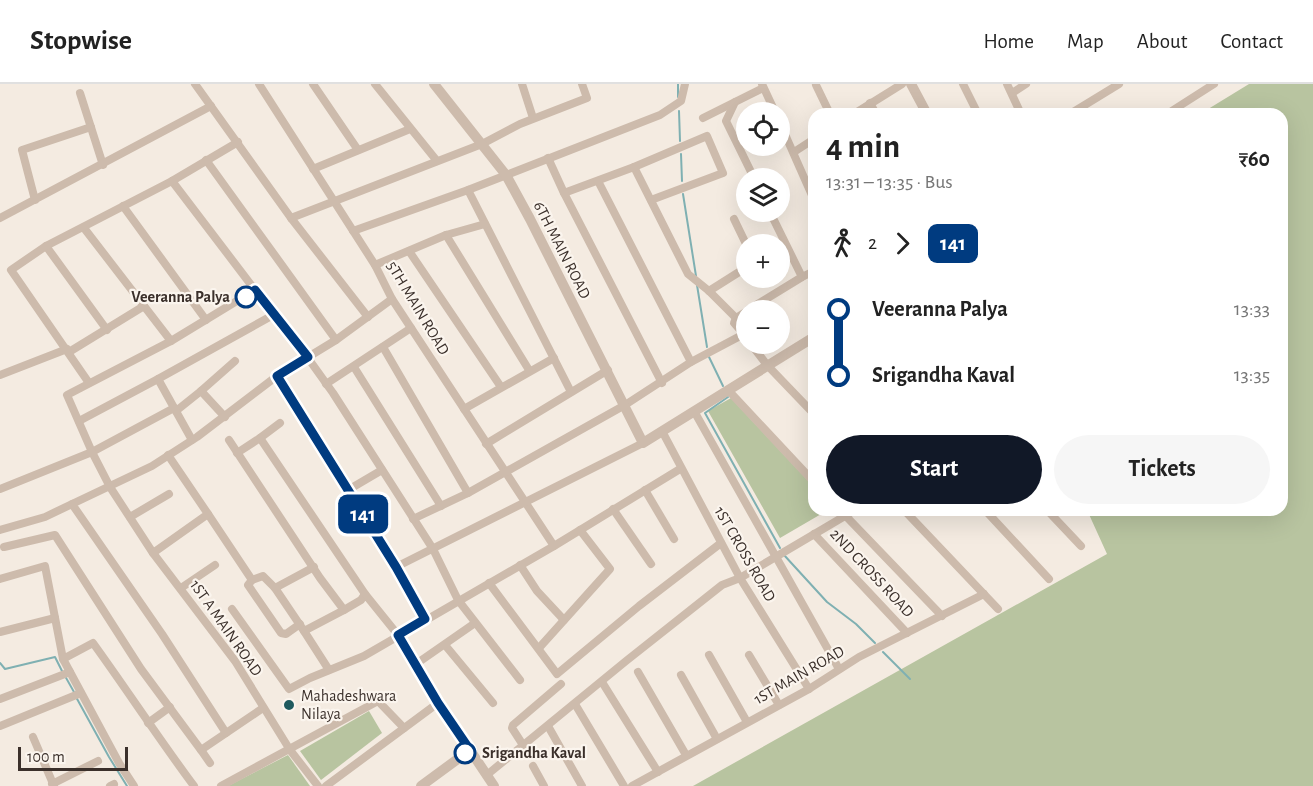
<!DOCTYPE html>
<html lang="en">
<head>
<meta charset="utf-8">
<style>
  :root { --surface:#fff; --page:#f6f6f6; --text:#222; --muted:#767676; --line:#e0e0e0; --accent:#111827 }
  body { margin:0; font-family:"Alegreya Sans",sans-serif; background:var(--page); color:var(--text); height:100vh; display:flex; flex-direction:column; font-size:22px; white-space:nowrap }
  * { box-sizing:border-box; margin:0 }
  p { font-size:20px; color:var(--muted) }
  .icon { flex:none; width:33px; height:33px; fill:none; stroke:currentColor; stroke-width:2; stroke-linecap:round; stroke-linejoin:round }
  .map { position:relative; flex:1; overflow:hidden }
  .panel { position:absolute; left:808px; top:24px; width:480px; height:408px; display:flex; flex-direction:column; background:var(--surface); border-radius:18px; box-shadow:0 6px 24px #0002 }
  .panel>* { flex:none }
  .badge { padding:0 12px; border-radius:9px; font-size:21px; line-height:39px }
  .controls { position:absolute; left:736px; top:18px; display:grid; gap:12px }
  .controls a { display:grid; place-items:center; width:54px; height:54px; border-radius:50%; background:var(--surface); box-shadow:0 6px 24px #0002; font-size:30px }
  .scale { position:absolute; left:18px; bottom:15px; width:110px; box-sizing:border-box; padding-left:6px; border:3px solid #3b302b; border-top:0; font-size:16px; line-height:21px; white-space:nowrap; color:#3b302b; -webkit-text-stroke:4px #fbf5ee; paint-order:stroke }
  .map>.badge { position:absolute; translate:-50% -50%; box-shadow:0 0 0 3px #fff }
  .legs { display:flex; align-items:center; gap:9px; height:66px; padding:0 18px; font-size:20px }
  .legs p { margin-inline-start:auto }
  .head { display:flex; align-items:center; justify-content:space-between; height:102px; padding:0 18px }
  h1 { font-size:33px; font-weight:700; line-height:45px }
  .cta { display:flex; gap:12px; margin-top:auto; padding:12px 18px }
  .cta a { flex:1; height:69px; border-radius:36px; background:var(--accent); color:#fff; font-size:24px; font-weight:700; line-height:69px; text-align:center }
  .cta a+a { background:var(--page); color:var(--text) }
  ul { padding:0 18px; list-style:none }
  li { display:flex; align-items:center; gap:21px; height:66px; font-size:22px }
  li i { display:grid; place-items:center; width:9px; height:100%; margin:0 8px; background:currentColor }
  li i::after { content:''; width:15px; height:15px; margin:-8px; border:4px solid; border-radius:50%; background:var(--surface) }
  li p { margin-inline-start:auto }
  li:first-child i { background:linear-gradient(#0000 50%,currentColor 0) }
  li:last-child i { background:linear-gradient(currentColor 50%,#0000 0) }
  header { display:flex; align-items:center; gap:36px; box-sizing:border-box; height:84px; padding:0 30px; background:var(--surface); border-bottom:2px solid var(--line) }
  header strong { font-size:28px }
  nav { display:flex; gap:33px; margin-inline-start:auto; font-size:21px }
  .map>svg:first-child { display:block }
  .green { fill:#b8c4a0 }
  .lines { fill:none; stroke-linecap:round; stroke-linejoin:round }
  .stream { stroke:#7fb0b2; stroke-width:2 }
  .minor { stroke:#cdbbac; stroke-width:8 }
  .tertiary { stroke:#cdbbac; stroke-width:10 }
  .line-1-casing { stroke:#fff; stroke-width:14 }
  .line-1 { stroke:#003b80; stroke-width:9 }
  .stop-1-dot { fill:#fff; stroke:#003b80; stroke-width:3 }
  .poi-dot { fill:#1f5a5e; stroke:#fbf5ee; stroke-width:2 }
  .labels { text-anchor:middle; dominant-baseline:central; stroke-width:4.5; stroke-linejoin:round; paint-order:stroke }
  .street-label { font-size:16px; fill:#3b302b; stroke:#fbf5ee }
  .stop-label { font-size:16px; font-weight:bold; fill:#3b302b; stroke:#fbf5ee; text-anchor:end }
  .poi-label { font-size:16px; fill:#3b302b; stroke:#fbf5ee; text-anchor:start }
</style>
</head>
<body>
<header>
<strong>Stopwise</strong>
<nav><a>Home</a><a>Map</a><a>About</a><a>Contact</a></nav>
</header>
<div class="map">
<svg width="1313" height="702" viewBox="0 0 1313 702">
  <rect width="100%" height="100%" fill="#f4ebe1"/>
  <!-- green -->
  <g class="green">
    <path d="M1249,0H1313V702H693L1107,470L1087,426H1282V30H1200Z"/>
    <path d="M731,314L814,403V426H828L780,454L708,327Z"/>
    <path d="M369,627L382,649L321,696L300,667Z"/>
    <path d="M288,671L310,702H228Z"/>
  </g>
  <g class="lines">
    <!-- stream -->
    <g class="stream">
      <path d="M678,0V13"/>
      <path d="M679,27L680,57"/>
      <path d="M681,70L682,97"/>
      <path d="M683,110L696,192"/>
      <path d="M697,201L707,263"/>
      <path d="M709,273L723,302"/>
      <path d="M728,313L705,329L780,464"/>
      <path d="M784,471L827,518L856,540L875,559"/>
      <path d="M883,568L910,595"/>
      <path d="M0,579L5,585L55,573L62,587"/>
      <path d="M65,592L74,608"/>
      <path d="M76,613L109,673L127,702"/>
    </g>
    <!-- minor -->
    <g class="minor">
      <path d="M195,0L291,134L368,233"/>
      <path d="M259,0L375,181L392,215L554,462"/>
      <path d="M313,0L358,66"/>
      <path d="M375,0L437,77"/>
      <path d="M522,0L533,34"/>
      <path d="M762,0L775,28"/>
      <path d="M963,0L978,30"/>
      <path d="M1007,0L1021,30"/>
      <path d="M816,1L830,30"/>
      <path d="M80,9L103,81"/>
      <path d="M1012,9L1026,0"/>
      <path d="M870,19L876,30"/>
      <path d="M854,30L902,0"/>
      <path d="M1070,30L1119,0"/>
      <path d="M1167,30L1214,0"/>
      <path d="M703,34L735,18"/>
      <path d="M780,39L814,116"/>
      <path d="M794,68L814,55"/>
      <path d="M548,74L564,109L634,83L688,190L709,207L736,234"/>
      <path d="M206,76L336,256"/>
      <path d="M634,83L707,52L723,89L651,116"/>
      <path d="M313,85L410,45"/>
      <path d="M754,94L726,37L735,18L763,4"/>
      <path d="M172,97L255,206"/>
      <path d="M598,97L691,278"/>
      <path d="M468,106L571,308"/>
      <path d="M564,109L662,299"/>
      <path d="M35,116L22,66L91,43"/>
      <path d="M123,122L206,236"/>
      <path d="M770,128L802,193"/>
      <path d="M0,134L211,22"/>
      <path d="M291,134L482,60L520,40L587,14L582,0"/>
      <path d="M734,135L747,162"/>
      <path d="M84,144L171,257"/>
      <path d="M353,147L468,106L660,31L681,17L685,0"/>
      <path d="M446,151L529,286"/>
      <path d="M46,162L107,246"/>
      <path d="M409,167L501,303"/>
      <path d="M375,181L446,151L485,140"/>
      <path d="M709,207L747,183"/>
      <path d="M748,226L802,193L814,187"/>
      <path d="M747,254L734,239L736,234L747,227"/>
      <path d="M751,260L767,281L814,330"/>
      <path d="M383,263L468,409"/>
      <path d="M69,268L144,222"/>
      <path d="M354,283L441,422"/>
      <path d="M0,291L67,265"/>
      <path d="M277,292L396,483L425,535"/>
      <path d="M158,295L275,230"/>
      <path d="M89,299L11,186L46,162L172,97L238,58"/>
      <path d="M326,300L411,244"/>
      <path d="M728,306L814,398"/>
      <path d="M201,307L235,277"/>
      <path d="M174,324L92,368L67,311L171,257L255,206L290,249L333,309L433,465L458,516L520,596"/>
      <path d="M464,325L554,274"/>
      <path d="M176,327L201,307L225,333"/>
      <path d="M694,327L839,585"/>
      <path d="M79,337L158,295L192,356"/>
      <path d="M662,347L740,494L809,605"/>
      <path d="M260,354L280,339"/>
      <path d="M229,356L320,494L344,526L361,516L365,510L398,551L438,619L470,666"/>
      <path d="M486,360L608,286"/>
      <path d="M237,369L260,354L365,510"/>
      <path d="M0,405L92,368L110,403L153,469L235,577L290,666L318,702"/>
      <path d="M348,406L382,386"/>
      <path d="M645,406L674,455"/>
      <path d="M613,425L651,480"/>
      <path d="M840,426L942,532"/>
      <path d="M904,426L998,525"/>
      <path d="M985,426L1049,495"/>
      <path d="M1047,426L1081,462"/>
      <path d="M208,430L252,496L248,501L281,549L286,550L300,540"/>
      <path d="M130,433L169,410"/>
      <path d="M413,435L468,409L625,321L691,278L744,250"/>
      <path d="M0,446L45,433L72,420"/>
      <path d="M814,450L907,549"/>
      <path d="M4,463L55,451L141,585L201,666L263,624"/>
      <path d="M153,469L208,430L168,371"/>
      <path d="M520,481L537,507L564,536"/>
      <path d="M314,483L275,504L304,547L344,526"/>
      <path d="M396,483L643,359"/>
      <path d="M0,495L45,482L63,575L119,679L134,702"/>
      <path d="M252,496L263,492L275,504"/>
      <path d="M489,499L557,590L639,522L721,459"/>
      <path d="M181,504L215,481"/>
      <path d="M232,525L289,605L310,594L364,572L554,462L680,385"/>
      <path d="M304,547L329,586"/>
      <path d="M0,548L55,534"/>
      <path d="M445,561L493,619"/>
      <path d="M539,564L610,485L580,446"/>
      <path d="M709,571L747,638"/>
      <path d="M749,571L779,621"/>
      <path d="M63,575L93,559C127,606 159,655 194,702"/>
      <path d="M416,580L475,539"/>
      <path d="M638,588L686,671"/>
      <path d="M681,591L717,655"/>
      <path d="M602,598L658,688"/>
      <path d="M0,615L70,588"/>
      <path d="M575,620L624,702"/>
      <path d="M148,639L170,623"/>
      <path d="M0,642L81,609"/>
      <path d="M548,642L582,702"/>
      <path d="M226,649L162,550L72,420L152,382L197,353L277,292L336,256L392,215"/>
      <path d="M33,653L54,702"/>
      <path d="M523,661L512,644L513,641L561,600"/>
      <path d="M201,666L210,679"/>
      <path d="M533,682L544,702"/>
      <path d="M488,690L626,577L722,501L740,494L855,426"/>
      <path d="M52,700L98,677"/>
      <path d="M110,702L114,700"/>
      <path d="M221,702L378,617L404,644"/>
      <path d="M326,702L438,619"/>
      <path d="M632,702L809,605L859,573L984,510"/>
    </g>
    <!-- tertiary -->
    <g class="tertiary">
      <path d="M434,0L506,91L530,135L643,359L814,253"/>
      <path d="M911,0L927,30"/>
      <path d="M421,702L470,666L494,702"/>
    </g>
  </g>
  <g class="lines">
    <defs>
      <path id="line-1" d="M246,213L255,206L308,273L277,292L396,483L425,535L398,551L438,619L470,666L465,669"/>
    </defs>
    <!-- line-1 casing -->
    <use href="#line-1" class="line-1-casing"/>
    <!-- line-1 -->
    <use href="#line-1" class="line-1"/>
  </g>
  <!-- markers -->
  <g class="stop-1-dot">
    <circle cx="246" cy="213" r="10"/>
    <circle cx="465" cy="669" r="10"/>
  </g>
  <circle class="poi-dot" cx="289" cy="621" r="6"/>
  <g class="labels">
    <!-- street labels -->
    <g class="street-label">
      <text transform="translate(562 166) rotate(63)">6TH MAIN ROAD</text>
      <text transform="translate(418 224) rotate(59)">5TH MAIN ROAD</text>
      <text transform="translate(745 470) rotate(60)">1ST CROSS ROAD</text>
      <text transform="translate(872 489) rotate(47)">2ND CROSS ROAD</text>
      <text transform="translate(226 544) rotate(55)">1ST A MAIN ROAD</text>
      <text transform="translate(799 591) rotate(-30)">1ST MAIN ROAD</text>
    </g>
    <!-- stop labels -->
    <g class="stop-label">
      <text x="230" y="213">Veeranna Palya</text>
      <text x="482" y="669" text-anchor="start">Srigandha Kaval</text>
    </g>
    <!-- poi labels -->
    <g class="poi-label">
      <text x="301" y="612">Mahadeshwara<tspan x="301" dy="18">Nilaya</tspan></text>
    </g>
  </g>
</svg>
<div class="controls">
<a><svg class="icon" aria-label="locate" viewBox="0 0 24 24"><circle cx="12" cy="12" r="6"/><path d="M12 2v4M12 18v4M2 12h4M18 12h4"/></svg></a>
<a><svg class="icon" aria-label="layers" viewBox="0 0 24 24"><path d="M12 4l9 5-9 5-9-5zM3 14l9 5 9-5"/></svg></a>
<a>+</a>
<a>−</a>
</div>
<div class="scale">100 m</div>
<b class="badge" style="left:363px;top:430px;background:#003b80;color:#fff">141</b>
<section class="panel">
<div class="head"><div><h1>4 min</h1><p>13:31 – 13:35 · Bus</p></div><b>₹60</b></div>
<div class="legs"><svg class="icon" aria-label="walk" viewBox="0 0 24 24"><circle cx="13" cy="4" r="2"/><path d="M13 8l-2 6 4 7M11 14l-3 7M7 12l3-4h3l4 4"/></svg>2<svg class="icon" aria-label="forward" viewBox="0 0 24 24"><path d="M9 5l7 7-7 7"/></svg><b class="badge" style="background:#003b80;color:#fff">141</b></div>
<ul>
<li><i style="color:#003b80"></i><b>Veeranna Palya</b><p>13:33</p></li>
<li><i style="color:#003b80"></i><b>Srigandha Kaval</b><p>13:35</p></li>
</ul>
<div class="cta"><a>Start</a><a>Tickets</a></div>
</section>
</div>
</body>
</html>
